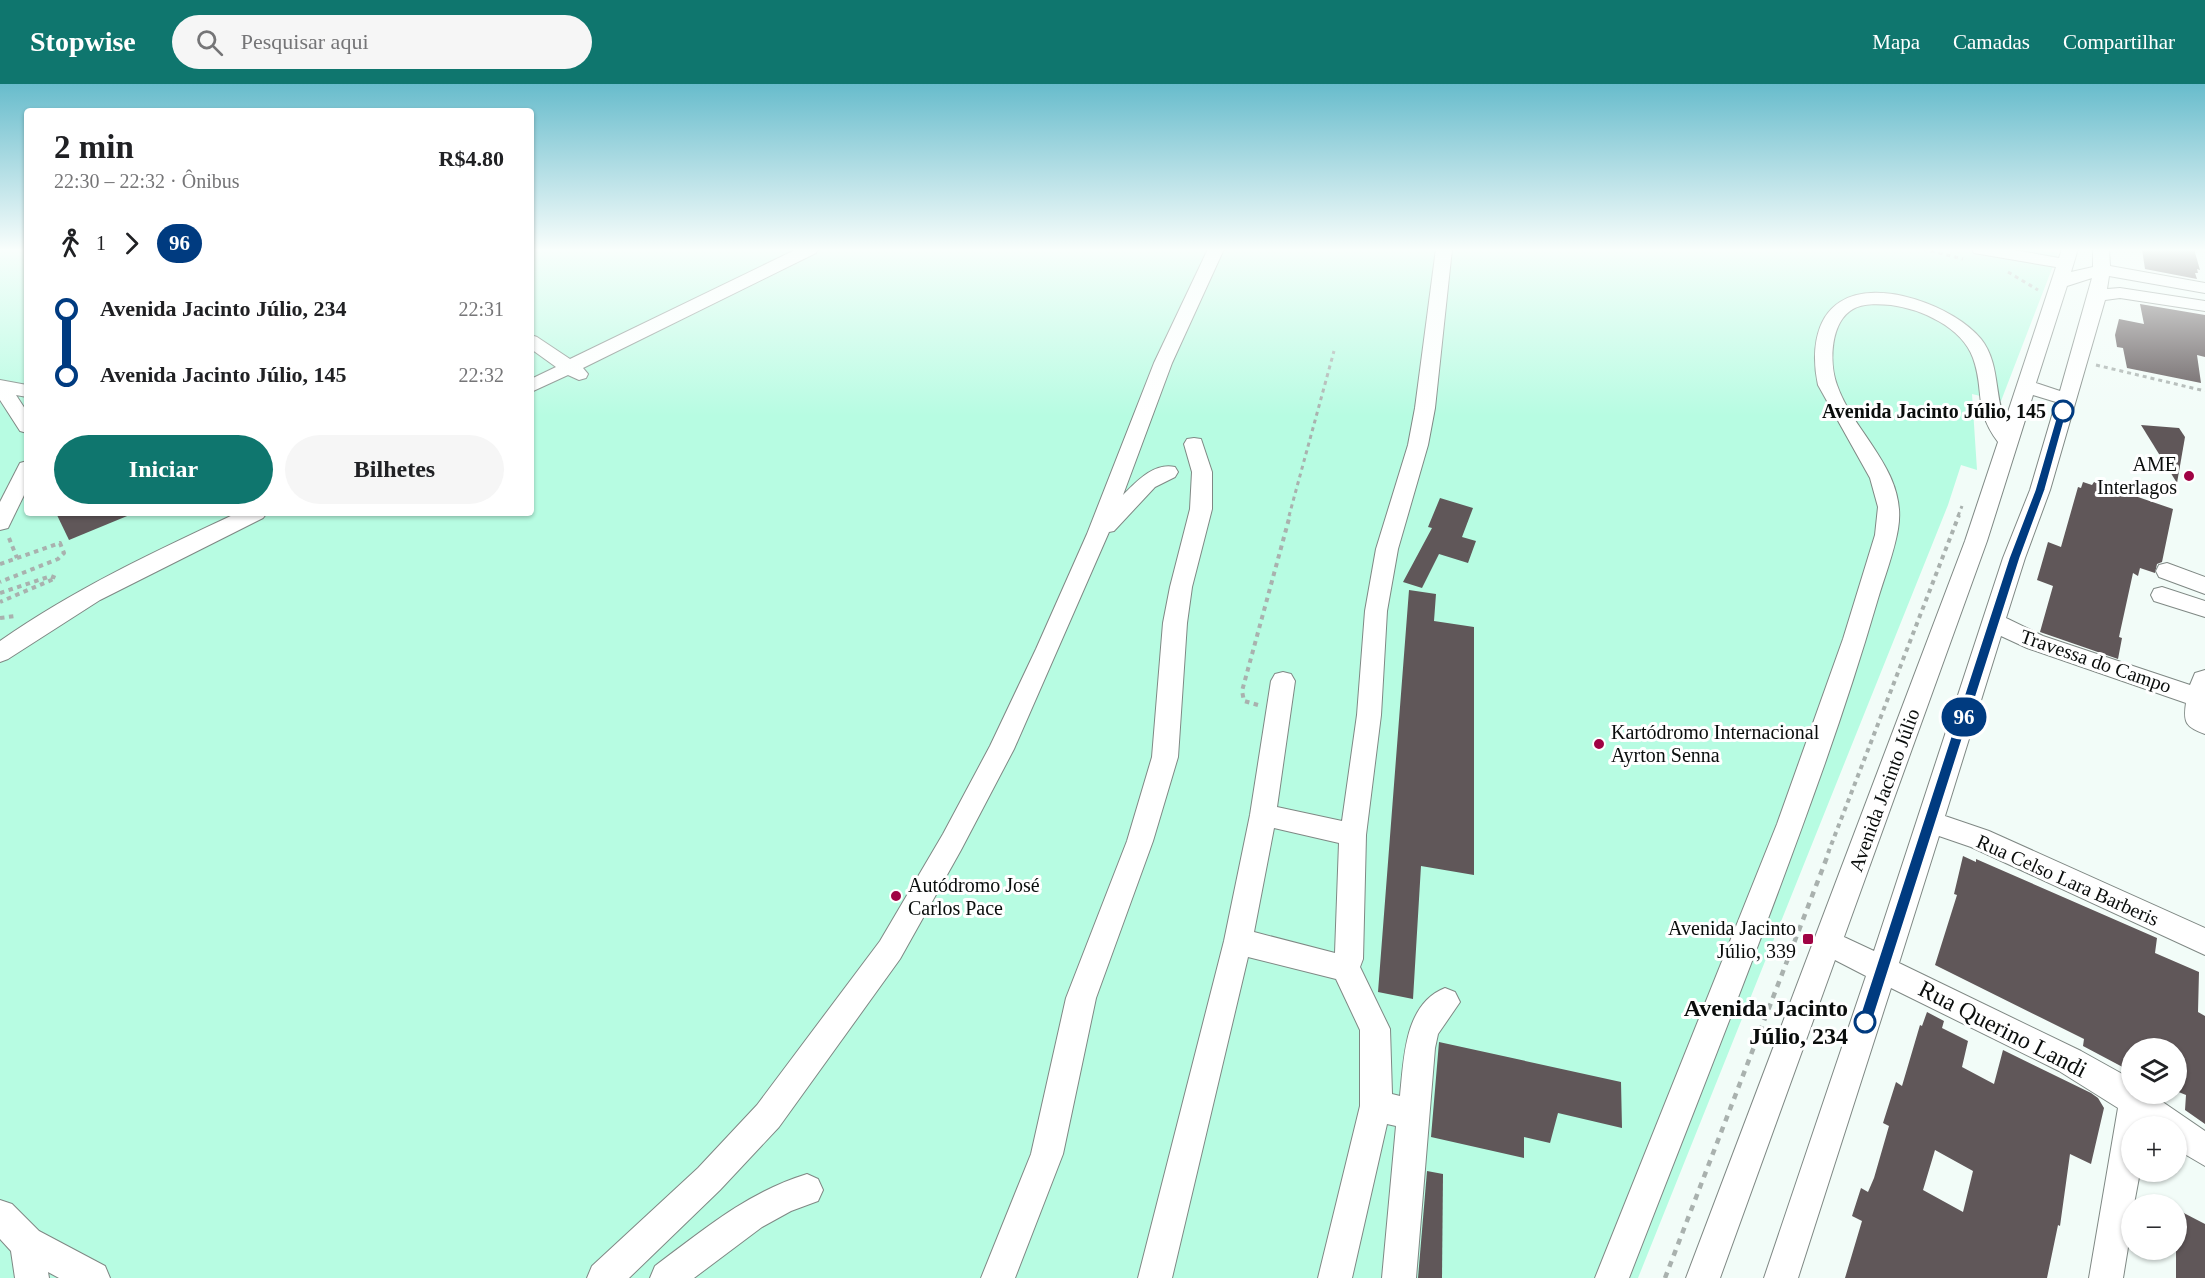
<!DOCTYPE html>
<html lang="pt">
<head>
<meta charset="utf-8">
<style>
  :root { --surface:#fff; --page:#f6f6f6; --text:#202124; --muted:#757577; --accent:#0f766e }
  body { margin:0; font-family:Georgia,serif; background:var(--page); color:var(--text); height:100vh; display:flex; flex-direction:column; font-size:22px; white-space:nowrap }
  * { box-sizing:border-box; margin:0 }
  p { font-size:20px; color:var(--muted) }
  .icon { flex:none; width:33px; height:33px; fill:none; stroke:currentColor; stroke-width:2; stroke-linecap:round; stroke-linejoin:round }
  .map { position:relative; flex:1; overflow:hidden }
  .sheet { position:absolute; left:24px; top:24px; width:510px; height:408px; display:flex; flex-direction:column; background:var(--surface); border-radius:6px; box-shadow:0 2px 4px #0004 }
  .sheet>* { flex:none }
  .badge { padding:0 12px; border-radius:20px; font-size:21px; line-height:39px }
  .controls { position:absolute; left:2121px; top:954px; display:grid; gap:12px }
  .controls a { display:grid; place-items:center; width:66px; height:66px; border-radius:50%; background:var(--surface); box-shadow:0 2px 4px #0004; font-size:30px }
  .map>.badge { position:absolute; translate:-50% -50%; box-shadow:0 0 0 3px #fff }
  .legs { display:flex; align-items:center; gap:9px; height:66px; padding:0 30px; font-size:20px }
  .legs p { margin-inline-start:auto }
  .headline { display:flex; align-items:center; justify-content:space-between; height:102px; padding:0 30px }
  h1 { font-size:33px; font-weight:700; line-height:45px }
  .primary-button { display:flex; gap:12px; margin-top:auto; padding:12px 30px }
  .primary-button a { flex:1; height:69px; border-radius:36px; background:var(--accent); color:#fff; font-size:24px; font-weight:700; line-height:69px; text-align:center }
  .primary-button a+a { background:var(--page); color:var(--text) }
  ul { padding:0 30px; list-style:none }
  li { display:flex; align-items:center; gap:21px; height:66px; font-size:22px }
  li i { display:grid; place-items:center; width:9px; height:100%; margin:0 8px; background:currentColor }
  li i::after { content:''; width:15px; height:15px; margin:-8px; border:4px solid; border-radius:50%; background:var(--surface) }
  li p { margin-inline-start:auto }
  li:first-child i { background:linear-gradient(#0000 50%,currentColor 0) }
  li:last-child i { background:linear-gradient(currentColor 50%,#0000 0) }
  header { display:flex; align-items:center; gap:36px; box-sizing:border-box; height:84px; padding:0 30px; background:var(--accent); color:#fff }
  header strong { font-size:28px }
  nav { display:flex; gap:33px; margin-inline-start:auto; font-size:21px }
  .search { width:420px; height:54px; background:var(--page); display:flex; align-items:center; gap:15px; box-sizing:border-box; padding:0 21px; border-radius:33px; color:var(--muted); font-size:22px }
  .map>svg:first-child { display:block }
  .green { fill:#b7fce2 }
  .building { fill:#605759; fill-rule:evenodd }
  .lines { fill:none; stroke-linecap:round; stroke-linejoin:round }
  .minor-casing { stroke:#7f8884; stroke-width:2 }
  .path-far2 { stroke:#a9b1ae; stroke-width:3; stroke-dasharray:4 4; stroke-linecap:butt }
  .path-far1 { stroke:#a9b1ae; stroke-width:4; stroke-dasharray:4.5 4.5; stroke-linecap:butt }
  .path { stroke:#a9b1ae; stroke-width:4.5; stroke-dasharray:6 6; stroke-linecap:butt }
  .minor { fill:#fff; fill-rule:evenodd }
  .line-1 { fill:#003b80; stroke:#fff; stroke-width:1.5 }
  .stop-1-dot { fill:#fff; stroke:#003b80; stroke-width:3 }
  .poi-dot { fill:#a00344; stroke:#fff; stroke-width:2 }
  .labels { text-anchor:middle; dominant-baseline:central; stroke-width:6; stroke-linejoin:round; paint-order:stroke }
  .stop-label { font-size:20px; font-weight:bold; fill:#0a0d0c; stroke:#fff; text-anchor:end }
  .poi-label { font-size:20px; fill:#0a0d0c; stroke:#fff; text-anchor:end }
  .street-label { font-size:20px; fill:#0a0d0c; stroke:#fff }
  .near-stop-label { font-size:24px; font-weight:bold; fill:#0a0d0c; stroke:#fff; text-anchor:end }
  .near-street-label { font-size:24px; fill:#0a0d0c; stroke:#fff }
</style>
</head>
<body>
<header>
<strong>Stopwise</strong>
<div class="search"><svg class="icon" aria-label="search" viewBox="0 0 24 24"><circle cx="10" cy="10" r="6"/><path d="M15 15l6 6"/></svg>Pesquisar aqui</div>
<nav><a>Mapa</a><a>Camadas</a><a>Compartilhar</a></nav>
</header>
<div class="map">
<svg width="2205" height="1194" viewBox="0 0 2205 1194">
  <rect width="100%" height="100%" fill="#f2fcf8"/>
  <!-- green -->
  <path class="green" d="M0,165H27V429H531V165H2037L2058,169L2001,317L1972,310L1977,386L1961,381L1948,421L1638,1194H0Z"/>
  <!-- building -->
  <g class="building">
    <path d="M2142,165H2194L2200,186L2197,185L2198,189H2195L2197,195L2145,185Z"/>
    <path d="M2140,220L2205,231V273L2197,271L2201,299L2127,284L2123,264L2117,263L2115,251L2119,235L2144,240Z"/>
    <path d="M2141,341L2179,344L2185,353L2177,399Z"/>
    <path d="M2083,398L2092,401L2094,398L2173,425L2162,478L2157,480L2155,489L2140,484L2138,492L2133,489L2119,553L2122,554L2118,575L2040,548L2053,502L2037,496L2048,458L2061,463L2078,403L2081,404Z"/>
    <path d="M1440,414L1473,424L1462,453L1476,457L1468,479L1439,470L1422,504L1403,498L1432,444L1428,443Z"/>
    <path d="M56,429H132V430L69,456Z"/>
    <path d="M1409,506L1436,510L1434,537L1474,543V791L1421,782L1413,915L1378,908Z"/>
    <path d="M1963,772L1976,778V775L2157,854L2155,869L2199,888L2198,928L2205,932V1040L2185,1026L2186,1011L2176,1007V964H2132V988L2083,962L2084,955L1935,881L1957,811L1954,810Z"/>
    <path d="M1927,928L1944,937L1942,944L1968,957L1962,983L1994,1000L2003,966L2091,1009L2098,1014L2104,1024L2091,1080L2070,1070L2060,1142L2058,1141L2047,1194H1845L1862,1137L1852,1132L1861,1104L1868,1108L1874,1094L1889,1042L1883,1039L1896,998L1902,1002L1920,941L1922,942ZM1935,1066L1973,1087L1963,1128L1923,1106Z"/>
    <path d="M1439,958L1621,998L1622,1044L1558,1029L1550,1059L1524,1053V1074L1431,1053Z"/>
    <path d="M1427,1087L1443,1090L1442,1194H1418Z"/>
    <path d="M2176,1125L2205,1140V1194H2176Z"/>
  </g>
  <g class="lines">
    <defs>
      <g id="minor">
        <path d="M797,165H818L816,169L583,284L588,290L586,294L579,296L568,291L531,308V295L556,283L531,265V251L537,253L570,275Z"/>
        <path d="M1208,165H1224L1172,279L1123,411C1136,398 1154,378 1175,383L1178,388L1175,393L1155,403L1114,447L1109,448L1014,665L961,766L900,875L779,1043L720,1106L629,1194H587L592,1182L698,1084L757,1021L880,857L943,750L990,662L1036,565L1087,450L1154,279Z"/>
        <path d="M1436,165H1452L1435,324L1428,361L1398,465L1387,527L1381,631L1366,751L1363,875L1360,883L1390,945L1392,1010L1400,1012C1404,975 1404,920 1445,904L1455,908L1460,918L1438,950L1435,964L1416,1194H1382L1396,1042L1387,1040L1352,1194H1318L1360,1022V946L1336,895L1248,873L1172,1194H1138L1224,857L1250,731L1271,597L1275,590L1283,588L1291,590L1295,597L1277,723L1342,737L1357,631L1365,527L1376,465L1408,361L1415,324ZM1274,744L1339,759L1335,869L1254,848Z"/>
        <path d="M1972,165H2008L2059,174L2062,165H2078L2071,188L2093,183V165H2109L2110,182L2205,199V209L2109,192L2107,205L2120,204L2205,217V227L2120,214L2105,216L2050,406L2025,474L2006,534L2043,552L2190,601L2195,589L2205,586V650C2186,643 2183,639 2186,619L2027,564L2001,552L1945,732L1989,747L2205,844V871L1971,763L1939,752L1899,879L2081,967L2126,992L2132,996V1010H2151L2205,1047V1082L2176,1065V1042H2132V1088H2140L2134,1120H2132V1139L2123,1194H2089L2118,1024L2059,987L1891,904L1798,1194H1764L1866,892L1835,876L1720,1194H1686L1965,457L1998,358C1973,325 1985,307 1973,274C1962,243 1921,225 1891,221C1879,220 1864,219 1853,225C1830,238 1829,279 1837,301C1854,350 1908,387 1898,445C1894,469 1884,494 1877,518C1861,573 1843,628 1824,682C1763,854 1695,1024 1629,1194H1595L1777,740L1843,555L1875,451L1878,423L1870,394L1818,301C1812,274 1813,235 1840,218C1878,193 1955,223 1981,255C2000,279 1994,310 2005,337L2056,183L1980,170L1974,169ZM2092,194L2060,307L2036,299L2067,202ZM2033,311L2056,318L2030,406L2003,474L1874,867L1844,853L1987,457Z"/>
        <path d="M0,296L27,301V313L16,311L27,328V349L20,347L0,316Z"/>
        <path d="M1194,354L1201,355L1212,388V425L1192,503L1187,539L1178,673L1153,757L1096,914L1063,1070L1015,1194H981L1031,1070L1066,914L1127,757L1152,673L1163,539L1170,503L1190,425L1192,388L1184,360L1187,355Z"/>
        <path d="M27,377V405L8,444L0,446V418L20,379Z"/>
        <path d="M237,429H267L263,434L100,516L8,575L0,578V557C74,505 156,467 237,429Z"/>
        <path d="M2167,479L2205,493V510L2159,493L2156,487L2159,481Z"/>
        <path d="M2162,503L2205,517V533L2154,517L2151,511L2154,505Z"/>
        <path d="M807,1090L818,1095L823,1106L818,1117L791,1127L762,1143L694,1194H650L655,1182C704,1145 748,1108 807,1090Z"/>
        <path d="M0,1116L12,1120L39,1147L105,1182L110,1194H59L48,1188L49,1194H15L11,1167L0,1155Z"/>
      </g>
    </defs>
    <!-- minor casing -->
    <use href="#minor" class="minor-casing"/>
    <!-- path-far2 -->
    <g class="path-far2">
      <path d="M1923,165L1963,175"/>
      <path d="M2008,188L2038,206"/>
      <path d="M2096,281L2205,307"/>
      <path d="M1289,432L1334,267"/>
      <path d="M1958,432L1962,422"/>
    </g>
    <!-- path-far1 -->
    <g class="path-far1">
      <path d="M9,454L17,474"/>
      <path d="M0,480L60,459L64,469L58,475L0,498"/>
      <path d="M0,509L51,492L56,494L0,518"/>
      <path d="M0,534L15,532"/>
      <path d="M1258,621L1244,617L1242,607L1290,431"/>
      <path d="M1828,769L1959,431"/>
    </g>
    <!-- path -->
    <path class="path" d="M1665,1194L1829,768"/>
    <!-- minor -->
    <use href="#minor" class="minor"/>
  </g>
  <!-- sky -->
  <linearGradient id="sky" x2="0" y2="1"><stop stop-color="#68bccc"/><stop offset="0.5" stop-color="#f9fefc"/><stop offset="1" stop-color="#f9fefc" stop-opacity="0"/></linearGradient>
  <rect width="2205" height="332" fill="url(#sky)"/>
  <!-- line-1 -->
  <path class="line-1" d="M2063,324L2067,327L2045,406L2020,474L1872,938L1870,943L1865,945L1860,943L1858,938L2009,474L2035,406L2058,327Z"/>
  <!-- markers -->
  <g class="stop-1-dot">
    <circle cx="2063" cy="327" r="10"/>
    <circle cx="1865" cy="938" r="10"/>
  </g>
  <g class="poi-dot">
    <circle cx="2189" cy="392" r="6"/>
    <circle cx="1599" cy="660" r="6"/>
    <circle cx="896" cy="812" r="6"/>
    <rect x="1802" y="849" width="12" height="12" rx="3"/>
  </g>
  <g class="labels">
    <!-- stop labels -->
    <g class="stop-label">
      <text x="2046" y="327">Avenida Jacinto Júlio, 145</text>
    </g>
    <!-- poi labels -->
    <g class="poi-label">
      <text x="2177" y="380">AME<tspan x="2177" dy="23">Interlagos</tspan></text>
      <text x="1611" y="648" text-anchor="start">Kartódromo Internacional<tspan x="1611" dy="23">Ayrton Senna</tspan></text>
      <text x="908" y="801" text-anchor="start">Autódromo José<tspan x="908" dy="23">Carlos Pace</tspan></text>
      <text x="1796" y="844">Avenida Jacinto<tspan x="1796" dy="23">Júlio, 339</tspan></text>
    </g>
    <!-- street labels -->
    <g class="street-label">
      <text transform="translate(2096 577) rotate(19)">Travessa do Campo</text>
      <text transform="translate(1884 706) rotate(-70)">Avenida Jacinto Júlio</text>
      <text transform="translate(2068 796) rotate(24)">Rua Celso Lara Barberis</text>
    </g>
    <!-- near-stop labels -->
    <g class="near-stop-label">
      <text x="1848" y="924">Avenida Jacinto<tspan x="1848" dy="28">Júlio, 234</tspan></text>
    </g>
    <!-- near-street labels -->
    <g class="near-street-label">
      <text transform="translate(2003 945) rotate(27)">Rua Querino Landi</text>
    </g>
  </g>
</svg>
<div class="controls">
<a><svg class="icon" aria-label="layers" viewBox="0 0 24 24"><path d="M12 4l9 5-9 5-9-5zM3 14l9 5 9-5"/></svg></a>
<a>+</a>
<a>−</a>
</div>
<b class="badge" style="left:1964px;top:633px;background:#003b80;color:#fff">96</b>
<section class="sheet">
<div class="headline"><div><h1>2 min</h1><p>22:30 – 22:32 · Ônibus</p></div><b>R$4.80</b></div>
<div class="legs"><svg class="icon" aria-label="walk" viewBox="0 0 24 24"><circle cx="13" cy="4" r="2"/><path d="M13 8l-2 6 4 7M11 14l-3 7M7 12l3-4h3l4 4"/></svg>1<svg class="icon" aria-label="forward" viewBox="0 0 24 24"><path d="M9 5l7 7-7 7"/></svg><b class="badge" style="background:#003b80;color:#fff">96</b></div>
<ul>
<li><i style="color:#003b80"></i><b>Avenida Jacinto Júlio, 234</b><p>22:31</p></li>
<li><i style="color:#003b80"></i><b>Avenida Jacinto Júlio, 145</b><p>22:32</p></li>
</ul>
<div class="primary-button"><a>Iniciar</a><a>Bilhetes</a></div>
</section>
</div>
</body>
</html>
